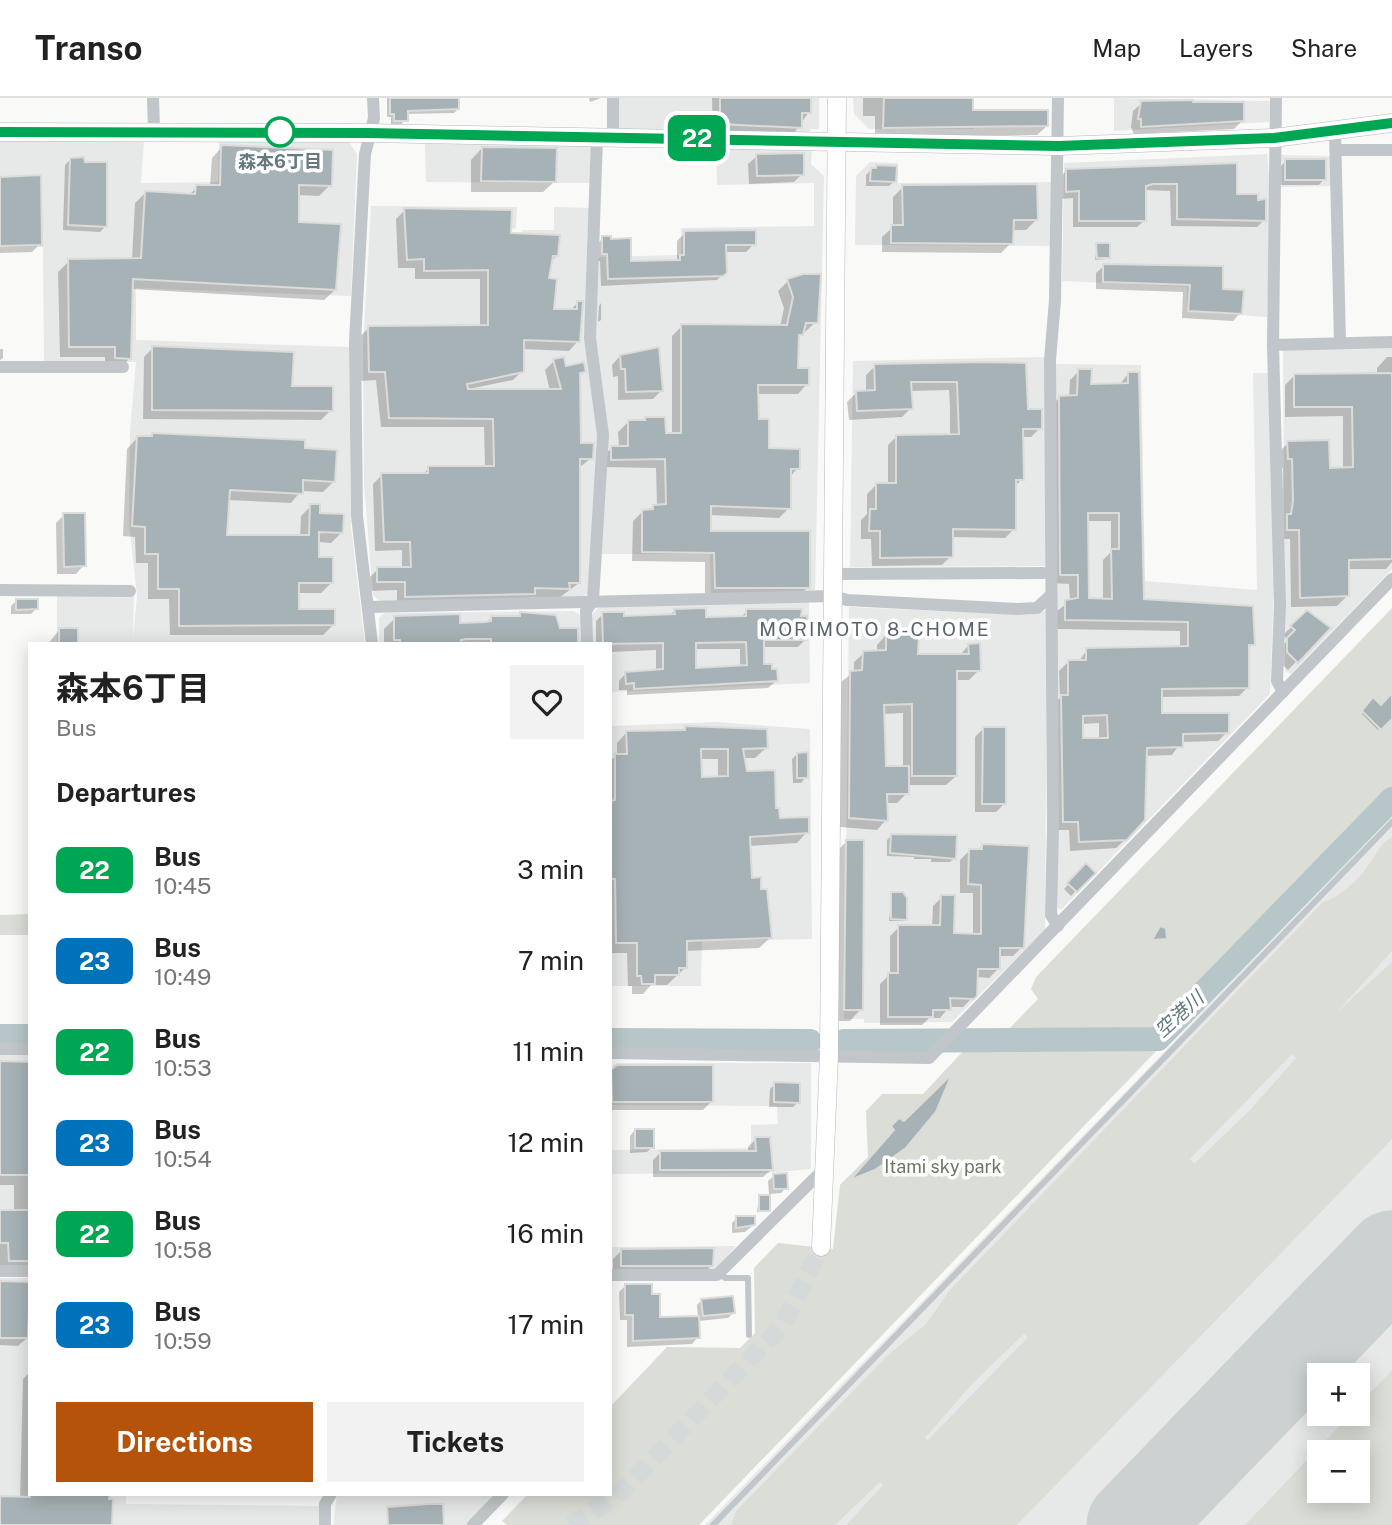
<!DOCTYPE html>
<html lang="en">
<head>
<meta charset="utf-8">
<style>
  :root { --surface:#fff; --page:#f2f2f2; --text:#222; --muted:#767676; --line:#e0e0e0; --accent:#b45309 }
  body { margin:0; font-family:"Public Sans","Noto Sans JP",sans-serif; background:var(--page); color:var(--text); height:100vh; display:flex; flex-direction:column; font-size:26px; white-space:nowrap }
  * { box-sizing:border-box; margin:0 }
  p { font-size:23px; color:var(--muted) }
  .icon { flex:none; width:38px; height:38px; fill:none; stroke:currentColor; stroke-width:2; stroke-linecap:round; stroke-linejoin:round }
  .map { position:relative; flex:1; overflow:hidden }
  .sheet { position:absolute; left:28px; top:544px; width:584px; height:854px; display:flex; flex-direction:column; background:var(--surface); border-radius:0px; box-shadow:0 4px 18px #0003 }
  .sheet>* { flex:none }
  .badge { padding:0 14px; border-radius:10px; font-size:24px; line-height:46px }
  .buttons { position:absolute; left:1307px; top:1265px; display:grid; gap:14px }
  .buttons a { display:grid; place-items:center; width:63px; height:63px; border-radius:0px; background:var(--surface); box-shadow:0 4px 18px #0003; font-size:35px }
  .map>.badge { position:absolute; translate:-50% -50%; box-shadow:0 0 0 4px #fff }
  h2 { padding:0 28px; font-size:26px; line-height:63px }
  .round { display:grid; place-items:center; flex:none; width:74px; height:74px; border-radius:0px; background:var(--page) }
  .overview { display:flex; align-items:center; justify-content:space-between; height:119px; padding:0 28px }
  h1 { font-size:33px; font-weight:700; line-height:52px }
  .primary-button { display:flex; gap:14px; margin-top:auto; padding:14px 28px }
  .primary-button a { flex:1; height:80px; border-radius:0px; background:var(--accent); color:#fff; font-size:28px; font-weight:700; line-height:80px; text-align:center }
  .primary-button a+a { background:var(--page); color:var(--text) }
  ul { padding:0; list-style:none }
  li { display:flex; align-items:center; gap:21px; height:91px; padding:0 28px }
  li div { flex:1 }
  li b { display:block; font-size:26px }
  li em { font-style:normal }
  li .badge { min-width:77px; font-weight:700; text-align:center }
  header { display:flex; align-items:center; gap:42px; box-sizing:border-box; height:98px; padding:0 35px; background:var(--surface); border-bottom:2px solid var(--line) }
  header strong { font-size:33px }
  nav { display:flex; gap:38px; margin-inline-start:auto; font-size:24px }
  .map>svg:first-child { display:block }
  .built { fill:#e7e9e8; fill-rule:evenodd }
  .green { fill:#daded6; fill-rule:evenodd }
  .shadow { fill:#0003; fill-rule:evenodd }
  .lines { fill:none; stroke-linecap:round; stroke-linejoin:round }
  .river { stroke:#b7c6c8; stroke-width:24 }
  .taxiway { stroke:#ccd1d2; stroke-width:37 }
  .runway { stroke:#ccd1d2; stroke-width:93 }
  .building { fill:#a7b2b6; stroke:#dbdbd9; stroke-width:2; fill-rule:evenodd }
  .secondary-tunnel { stroke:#d4d9da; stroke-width:18; stroke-dasharray:18 9; stroke-linecap:butt }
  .secondary-casing { stroke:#b3babd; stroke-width:19 }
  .lane { stroke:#c0c6c9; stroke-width:6 }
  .street { stroke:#c0c6c9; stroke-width:12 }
  .secondary { stroke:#fff; stroke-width:18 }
  .line-casing { stroke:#fff; stroke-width:16 }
  .line { stroke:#00a651; stroke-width:10 }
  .stop-dot { fill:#fff; stroke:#00a651; stroke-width:3.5 }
  .labels { text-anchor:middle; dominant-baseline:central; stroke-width:7; stroke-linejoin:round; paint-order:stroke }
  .stop-label { font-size:18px; font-weight:bold; fill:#657981; stroke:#fff }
  .park-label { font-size:18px; fill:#6a7964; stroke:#fff }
  .neighbourhood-label { font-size:19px; letter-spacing:2px; fill:#57666c; stroke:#fff }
  .water-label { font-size:19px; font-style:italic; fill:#60777b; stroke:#fff }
</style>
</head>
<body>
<header>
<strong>Transo</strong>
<nav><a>Map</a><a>Layers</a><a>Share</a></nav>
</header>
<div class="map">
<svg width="1392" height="1427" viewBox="0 0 1392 1427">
  <rect width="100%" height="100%" fill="#f9f9f7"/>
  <!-- built -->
  <g class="built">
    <path d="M616,0H819V31H810L809,36L619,33L616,29Z"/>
    <path d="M853,0H974V31H869L854,16Z"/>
    <path d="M1114,0L1270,3L1269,24L1114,33Z"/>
    <path d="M0,42H144L141,85L218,84L219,44H349L357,56L351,198L136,190V242L349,249L351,429L365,546H57V498H134L133,540L137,498L129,424L130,333L136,264H44L43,149H0Z"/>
    <path d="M425,46L591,47L590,85L426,84Z"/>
    <path d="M716,49L812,51L811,66L824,78L815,495H711L710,456H601L595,241L597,159L681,157V130L814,128V85L717,87Z"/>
    <path d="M1267,56L1271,98L1267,219L1187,213V189L1062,183L1064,65Z"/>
    <path d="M1281,57L1329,58L1335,62V88L1282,89Z"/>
    <path d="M870,64L898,65V85L1053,84L1052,148L855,147L856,78Z"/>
    <path d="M371,108L517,109L516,130L511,131L512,152L522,151V132H554V109L590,110L597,338L588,496L570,503L384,507L373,497L364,386L363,250Z"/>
    <path d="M1392,250V471L1291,576L1285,573L1283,251Z"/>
    <path d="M1046,259V468L850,469L853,263Z"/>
    <path d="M1056,266L1141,267L1145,483L1257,492L1253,275H1272L1274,488L1270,596L1061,812L1056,809Z"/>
    <path d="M809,504L810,585L611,594V546H591L590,519L599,509Z"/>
    <path d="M849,509L1030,517L1047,512L1045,832L952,924L864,925V921H844Z"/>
    <path d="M574,513L581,518L582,546H379V520L385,515Z"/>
    <path d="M715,624L810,631L812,841L702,843L701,888H611V628Z"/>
    <path d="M1392,714V1427H705L1167,951ZM1320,1278H1358V1316H1320ZM1320,1354H1358V1393H1320Z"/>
    <path d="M0,956H30V1168L0,1170Z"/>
    <path d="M617,965H811V1071L768,1075L611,1076V1052L751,1050V1027L778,1026L777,1008L611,1007V969Z"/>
    <path d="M736,1148L713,1174L611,1173V1149Z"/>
    <path d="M0,1180H30V1396L126,1397V1406L320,1408V1427H0Z"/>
    <path d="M337,1397H497L469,1427H333Z"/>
  </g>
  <!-- green -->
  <g class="green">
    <path d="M1392,510V701L1163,946L699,1427H507L502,1423L527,1397L611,1396V1308L667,1249L740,1250L755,1235L754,1170L778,1145L833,1151L840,1087L868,1059L866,1013L882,996H923L981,934L1007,933L1038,901L1031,891L1036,879Z"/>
    <path d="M1392,739V853L1337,914L1392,864V1041L1017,1427H846L883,1387L880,1384L835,1427H731L736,1413L889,1256L926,1226L950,1192L1322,805C1342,798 1362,779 1373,760C1379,751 1382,744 1392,739ZM1292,956L1296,960L1251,1011L1194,1066L1190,1061ZM1024,1236L1028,1239L928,1342L925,1340L973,1285Z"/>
    <path d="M30,816V837H0V817Z"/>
    <path d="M1392,1272V1427H1245L1351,1316H1358V1308ZM1358,1354V1393H1320V1354Z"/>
  </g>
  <!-- shadow -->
  <g class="shadow">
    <path d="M387,0H457L458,11L454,15L406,16L402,26H391V19H387Z"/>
    <path d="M589,0H601L590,4Z"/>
    <path d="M712,0H809V14L792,38L713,33Z"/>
    <path d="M863,0H972L971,14L1047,28L1037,37L875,39V18H863Z"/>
    <path d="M1142,5L1191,6L1243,22L1234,31L1134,36L1131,29L1133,13Z"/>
    <path d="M222,49L330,87L319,98L298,97L297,126L335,192L324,202L131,191L130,260L119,271L105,270V259H60L58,174L69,163L132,162L135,105L146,94L189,97L197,89L210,88L212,60Z"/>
    <path d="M482,50L555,83L543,94H471V62Z"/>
    <path d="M757,58L802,76L794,84L749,86L748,66Z"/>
    <path d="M71,61L105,129L100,134L63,132L65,67Z"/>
    <path d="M1286,63L1324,81L1319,87H1281V68Z"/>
    <path d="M1235,67L1236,98L1264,122L1257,129L1171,128L1170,93L1144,92L1145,122L1137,129H1073V100L1060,101L1059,80L1066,73Z"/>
    <path d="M871,72L895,83L889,88H866V77Z"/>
    <path d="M0,81L40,146L32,154L0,155Z"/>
    <path d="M903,89L1036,122L1026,132H1012L1011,145L1001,155L882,154V139L893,129V99Z"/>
    <path d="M405,112L510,137L557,158L550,164L547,182L552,213H570L578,204V243L569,253L522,251V273L513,282L469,291L550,293L545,272L554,263L565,270L584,274L578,279L579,347L591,360L579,370V485L559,500L530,499L524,505L397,508V492L369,493V480L378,471H402V452L375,453L373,386L382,377H422L429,370H485L484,329H381L376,282L361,283L359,239L369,230L480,229V181H415V170H398L396,121Z"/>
    <path d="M685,135L754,146L746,154H725V174L717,182L601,188L600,163H595V148L603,140L629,142L630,165L677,162V143Z"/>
    <path d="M1097,147L1108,159L1106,161L1095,162Z"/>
    <path d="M1104,168L1221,193L1240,215L1233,223L1182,220L1183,194L1096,191V175Z"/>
    <path d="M803,178L816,224L797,241V272L807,286L798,296H757V323L768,351L798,370L789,380V410L779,420L709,417V434L808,489L798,499H705V464L632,463L633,423L643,413L657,408L656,370L602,369V359L612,350L619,349L618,334L628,324L672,337V238L682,228L780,229L784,210L778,193L788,183Z"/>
    <path d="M601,205V222L598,224L599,208Z"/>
    <path d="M153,250L290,290L331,312L321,322L143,321L144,259Z"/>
    <path d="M0,251H3V260L0,262Z"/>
    <path d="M620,258L661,293L653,301L618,302V278L613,279L612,267Z"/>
    <path d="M1387,259H1392V464L1386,471H1347V498L1337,508L1291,509L1290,441H1278L1283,414V370H1278V355L1288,345L1328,371H1343V318L1285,319V287L1295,277L1377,276V270Z"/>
    <path d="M1024,267L1026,313L1040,330L1031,339H1022V381L1014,389V431L1005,440L951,439V458L942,467L872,468L871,441H861V422L867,416V396L876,387H888V347L897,338H950V309L949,292L910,293L911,310L902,319L849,322L847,304L856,295L866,294V277L875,268Z"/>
    <path d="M1079,273L1089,287H1119L1128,276L1143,503L1253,546L1247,552L1248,589L1239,598L1160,599L1161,617L1227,634L1218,643L1181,644L1172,657L1145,658L1126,741L1116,750L1070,753L1069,732H1055L1053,608L1060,600L1059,573L1068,564H1078L1087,552L1180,550V533L1057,531V513L1070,503L1069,486L1052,485L1051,308L1060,299H1069L1070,282ZM1086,423H1111V454L1103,462V502H1087ZM1099,625V642H1082V626Z"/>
    <path d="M153,337L303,351L333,384L323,394L301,393L291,405L227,402L226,439H300L301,418L311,408L341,435L331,445L318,444L317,461L332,484L321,495H297V513L334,526L323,537H170L169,501H148V465H136L135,439L123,438L127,351L137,340H149Z"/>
    <path d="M64,417L84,467L76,476H57L56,425Z"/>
    <path d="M16,503L36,511L31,516H11V508Z"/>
    <path d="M675,512L704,520H740L747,513L806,541L798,549H763V568L776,583L768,590L627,597V592H619V583L626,575L656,574V552L611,554V546H596V523L603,516L622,520L669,518ZM694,551H740V569L694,572Z"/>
    <path d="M1307,514L1329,530L1288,572L1279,563L1280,550L1288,542L1283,537Z"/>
    <path d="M521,516L559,532L577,546H384V531L395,520L485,526L491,520H517Z"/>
    <path d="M59,532L77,546H48Z"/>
    <path d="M886,537L916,558H959L969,547L979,572L969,582H955L956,678L946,687H907V695L897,705H886V722L877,732L840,729L841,584L854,574V564L864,555L877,554V547ZM903,615V670H885L883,616Z"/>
    <path d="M1392,598V618L1378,632L1362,616L1371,603L1381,610Z"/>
    <path d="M718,629L766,650L755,660H743L745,674L775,712L778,722L807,734L797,745L749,748L750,781L770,840L759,850L685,853V870L667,887H651L643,896H632V888H628L627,855H611V662L617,657V645L627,634ZM700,661H718V680L701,681Z"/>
    <path d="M983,631L1004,706L996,714H975V639Z"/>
    <path d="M797,656L806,679L801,685H793L792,661Z"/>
    <path d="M891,738L955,760L950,764H931V761H914V759L887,758V742Z"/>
    <path d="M846,744L861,911L850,923H834L835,755Z"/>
    <path d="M982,748L1022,849L1013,858H998V871L989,880L976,879L975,897L963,909H949L940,920H929L922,927H880V886L890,876V838L899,829H932L933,808L942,799L952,837H973V795H960V762L969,753H977Z"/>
    <path d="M1086,768L1093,775L1071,798L1064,791Z"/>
    <path d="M892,796L906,821L904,823H889Z"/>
    <path d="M0,965H30V1173H0V1114H14V1087H0Z"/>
    <path d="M617,968L712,1003L703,1012H611V975Z"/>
    <path d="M775,986L798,1004L793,1009H769L770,991Z"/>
    <path d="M635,1032L652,1049L647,1054L630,1055V1038Z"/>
    <path d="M756,1041L771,1072L763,1079H653V1062L661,1054L748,1055V1049Z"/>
    <path d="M774,1078L786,1090L781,1095L769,1096L768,1083Z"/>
    <path d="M759,1099L768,1112L766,1114H757Z"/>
    <path d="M737,1120H753L751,1129L745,1134L732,1135V1125Z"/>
    <path d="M621,1153L712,1167L703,1176H613V1161Z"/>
    <path d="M0,1185L30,1197L27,1240L18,1248L0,1247Z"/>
    <path d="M626,1187L650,1198L658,1221L698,1220L697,1207L702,1202L733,1215L728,1220L698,1223V1239L692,1246L627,1249V1222H620L619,1194Z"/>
    <path d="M30,1274V1396H110V1427H0V1400L20,1401L23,1281Z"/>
  </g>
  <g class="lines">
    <!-- river -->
    <g class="river">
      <path d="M0,938H30"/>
      <path d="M611,942L810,943"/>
      <path d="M844,943L1158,941L1392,701"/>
    </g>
    <!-- taxiway -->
    <path class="taxiway" d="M1316,1237L1392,1171"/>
    <!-- runway -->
    <path class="runway" d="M1133,1427L1392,1159"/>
  </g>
  <!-- building -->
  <g class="building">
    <path d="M390,0H459V11L408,13V23H394V16H390Z"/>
    <path d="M720,0H811V15H802V30L720,26Z"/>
    <path d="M884,0H973V12H1048V28L883,30Z"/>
    <path d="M1193,2V4H1244V23L1141,29V21H1138L1141,3Z"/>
    <path d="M221,47L333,52L332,88L299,87V124L341,126L336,192L133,181L131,261L115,260V249H69L68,161L141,160L145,93L195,96L196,87H220Z"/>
    <path d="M482,49L557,50L556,84L481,83Z"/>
    <path d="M804,55V77L757,78L756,56Z"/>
    <path d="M84,59L85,64H107V129L68,127L70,60Z"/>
    <rect x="1285" y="61" width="41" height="21"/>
    <path d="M1237,65V96H1258V102L1266,101V123L1177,121V86H1153L1146,88V123H1079V93L1066,94V71Z"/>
    <path d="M876,67L897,68L896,84L870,83L871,70H876Z"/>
    <path d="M41,77L42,147L0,148V79Z"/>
    <path d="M1037,86L1038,122H1014L1013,146L891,145V127H903L902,87Z"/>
    <path d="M404,110L512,112L511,135L560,137L558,158H553L549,180L557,181L554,211H577V203H583L580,244L524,242V274L467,286L468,291H561L553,261L564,259L566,268L584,264L586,274L580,275L581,345H594L593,361H580V485H569L570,491L535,490V496L405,499V484H377V469H411L410,444H384L381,375H428V368H494L493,321L389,320L385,274H369L368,228L488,227V172L424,173V161L407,162Z"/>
    <path d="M756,132V147H726L727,175L723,178L608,181L607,156H602V138H611V141L631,140V163L680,162V157H684V133Z"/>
    <path d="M1096,145H1110V160H1097Z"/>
    <path d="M1103,166L1223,168V191L1244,192L1242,216L1188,213L1190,187L1103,184Z"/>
    <path d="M803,176H821L818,225H806L803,237H799L798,270H809V287H758L759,321H769V350L800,351V371H791V411L711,408V433H810V490H715L714,455L642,454V412L653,411V407L666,406L665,361L611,362V348H628V322H645V319H665L666,335H681V226L787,227L793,199L787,181Z"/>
    <path d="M152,248L294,254L292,288H333V313L152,312Z"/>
    <path d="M659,249L663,293L626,294L625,271H621L620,257Z"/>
    <path d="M982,264L1026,265L1028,311H1042V331H1023L1024,382H1016V432L953,431V459L880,460V433H869L870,411H876V385H896V337L959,336L957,284H911L913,311L857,313L856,293L875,292L874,266Z"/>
    <path d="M1078,271H1092L1091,286L1128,285V274H1139L1144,501L1253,508L1255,547H1249V590L1162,591V615H1229V635L1183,636V649L1147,650L1145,722L1127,742L1079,744L1078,724H1063L1061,597H1068V562H1086V550L1188,548V524L1065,522V502L1078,500V477H1060L1059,298L1077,297ZM1088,415H1119V451H1111L1112,501L1089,500ZM1107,617L1108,640H1083V618Z"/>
    <path d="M1392,275V461L1349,462V498L1300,500L1299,432H1287V416H1291L1293,403L1292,361H1288L1287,343L1329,342L1330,370L1353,369L1352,309H1294V276Z"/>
    <path d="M152,335L305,342V350L337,352L335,384L303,382V396L230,392L227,437H309L310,406H320V415L344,416L343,435L319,434V459H333V485H299V511H335V527L179,528V491H158V456H145V429L132,428L137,338H152Z"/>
    <path d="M63,415H85L86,468L64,469Z"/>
    <path d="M16,501H38V511L16,512Z"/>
    <path d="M706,510V519L746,518V511H802L801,518H807L808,542H764V566H772V571H777L778,583L634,591V585L626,586L625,574L663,571V545L603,546L602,514H624V518L675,516L674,511ZM746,544L747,567L696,570V545Z"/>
    <path d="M1307,512L1331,530L1298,565L1287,554V540L1295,532L1290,528Z"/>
    <path d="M520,514L556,517L560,530H578V546H491V541H466L461,542V546H400V542H394V518L460,516V525L486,524L491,523V518H520Z"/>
    <rect x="59" y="530" width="19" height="16"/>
    <path d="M919,535L918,556H969L968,546L980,545L981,573H957V678H912V606L884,607L886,668H909V696H887L888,723L849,720L850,573L862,572L863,553L886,552V536Z"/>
    <path d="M1392,595V621L1381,632L1362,613L1373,599L1381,607Z"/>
    <path d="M685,628L767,631L768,650L743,651L747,673L775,672L776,710H779L780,720L809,719V735L750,739L752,780L761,779V791H767L772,840L687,843V870H679V877H655V886H642L641,878H637V845H616L615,781H611V703L615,702V656H627L626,633L685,632ZM701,651H728V678L702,679Z"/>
    <path d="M983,629H1006V706H982Z"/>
    <path d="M808,654V680H797V655Z"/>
    <path d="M891,736L957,737L956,761L890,755Z"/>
    <path d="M846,742H864L863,912H844Z"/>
    <path d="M982,746L1029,748L1024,850H1000V871H978L977,898L974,901L950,900L951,912H933V919H888V875H898V827H940L941,797H955L954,835L981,836V787L968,786L969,751H982Z"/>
    <path d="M1086,765L1096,775L1077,794L1067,785Z"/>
    <path d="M891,794H903L907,800V822L891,821Z"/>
    <path d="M1160,828L1166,830L1167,841L1152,842Z"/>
    <path d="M0,963L30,964V1077H0Z"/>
    <path d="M617,967H713V1004H612L611,972Z"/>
    <path d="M952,976L936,1014L906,1050L875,1072L850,1082L894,1032L891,1028L899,1020L904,1023Z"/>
    <path d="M774,984L800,985V1005L774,1004Z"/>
    <rect x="635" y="1031" width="19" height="19"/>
    <path d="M755,1039H770L773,1072H660V1053H756Z"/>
    <path d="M787,1075L788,1091H774L773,1076Z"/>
    <rect x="759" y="1097" width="11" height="16"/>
    <path d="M0,1112H30V1163H9L8,1145H0Z"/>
    <path d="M736,1118H755V1127L736,1130Z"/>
    <path d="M714,1150L713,1168H621V1151Z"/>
    <path d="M0,1183L30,1184L28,1240H0Z"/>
    <path d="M625,1186H652V1196H660V1219L699,1218L700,1240L633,1243V1217H625Z"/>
    <path d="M733,1198L735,1215L703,1218L701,1201Z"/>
    <path d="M30,1396H110L109,1401H113L112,1427H0V1398L30,1399Z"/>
    <path d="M429,1406H443L444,1427H388L387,1409Z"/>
  </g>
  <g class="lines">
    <!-- secondary-tunnel -->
    <path class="secondary-tunnel" d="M570,1427L616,1399L782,1228L821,1149"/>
    <defs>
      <g id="secondary">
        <path d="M0,34L368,35L1059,48L1274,40L1392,25"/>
        <path d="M821,1149L829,958L837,0"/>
      </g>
    </defs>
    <!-- secondary casing -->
    <use href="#secondary" class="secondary-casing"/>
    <!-- lane -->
    <g class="lane">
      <path d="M720,1174L725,1180H748L749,1237"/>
      <path d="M713,1427L1392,724"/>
    </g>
    <!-- street -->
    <g class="street">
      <path d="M153,0L154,33"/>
      <path d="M613,0V39"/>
      <path d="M1058,0L1055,202L1050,262L1053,729L1051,817L1058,828"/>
      <path d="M1276,0L1273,247L1280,506L1277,583L1283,594"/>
      <path d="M1335,33L1340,245"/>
      <path d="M1337,52H1392"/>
      <path d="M1273,247L1392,244"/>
      <path d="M0,269H123"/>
      <path d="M834,476L1043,475"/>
      <path d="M0,492L130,493"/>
      <path d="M369,509L834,498L847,502L1017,511L1037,510L1051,497"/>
      <path d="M372,546L357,418L355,244L365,56L374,20L373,0"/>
      <path d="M587,546L586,513L593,502L603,337L590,240L597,39"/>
      <path d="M0,951H30"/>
      <path d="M611,955L929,960L1392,481"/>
      <path d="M0,1173H30"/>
      <path d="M611,1177H717L825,1070"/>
      <path d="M325,1427V1406L331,1396"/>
      <path d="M473,1427L503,1396"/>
    </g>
    <!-- secondary -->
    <use href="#secondary" class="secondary"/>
  </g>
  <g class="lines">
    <defs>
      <path id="line" d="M0,34L368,35L1059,48L1274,40L1392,25"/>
    </defs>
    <!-- line casing -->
    <use href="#line" class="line-casing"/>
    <!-- line -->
    <use href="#line" class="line"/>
  </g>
  <!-- markers -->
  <circle class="stop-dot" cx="280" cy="34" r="14"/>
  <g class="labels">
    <!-- stop labels -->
    <g class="stop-label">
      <text x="280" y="63">森本6丁目</text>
    </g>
    <!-- park labels -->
    <g class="park-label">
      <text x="943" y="1068">Itami sky park</text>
    </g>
    <!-- neighbourhood labels -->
    <g class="neighbourhood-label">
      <text x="875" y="531">MORIMOTO 8-CHOME</text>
    </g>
    <!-- water labels -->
    <g class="water-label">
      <text transform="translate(1179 916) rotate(-42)">空港川</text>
    </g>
  </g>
</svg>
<div class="buttons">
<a>+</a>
<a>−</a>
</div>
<b class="badge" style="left:697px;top:40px;background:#00a651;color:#fff">22</b>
<section class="sheet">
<div class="overview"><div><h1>森本6丁目</h1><p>Bus</p></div><a class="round"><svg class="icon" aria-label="heart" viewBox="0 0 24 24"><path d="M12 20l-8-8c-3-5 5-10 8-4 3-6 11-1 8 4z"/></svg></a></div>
<h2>Departures</h2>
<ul>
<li><span class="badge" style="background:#00a651;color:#fff">22</span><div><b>Bus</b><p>10:45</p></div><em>3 min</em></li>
<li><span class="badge" style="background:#0072bc;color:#fff">23</span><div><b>Bus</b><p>10:49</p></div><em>7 min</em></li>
<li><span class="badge" style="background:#00a651;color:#fff">22</span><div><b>Bus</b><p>10:53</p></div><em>11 min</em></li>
<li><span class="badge" style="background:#0072bc;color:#fff">23</span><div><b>Bus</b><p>10:54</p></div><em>12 min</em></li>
<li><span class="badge" style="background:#00a651;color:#fff">22</span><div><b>Bus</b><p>10:58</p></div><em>16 min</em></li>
<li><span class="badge" style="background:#0072bc;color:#fff">23</span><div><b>Bus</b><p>10:59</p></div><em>17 min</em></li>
</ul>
<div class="primary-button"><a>Directions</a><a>Tickets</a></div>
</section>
</div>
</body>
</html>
